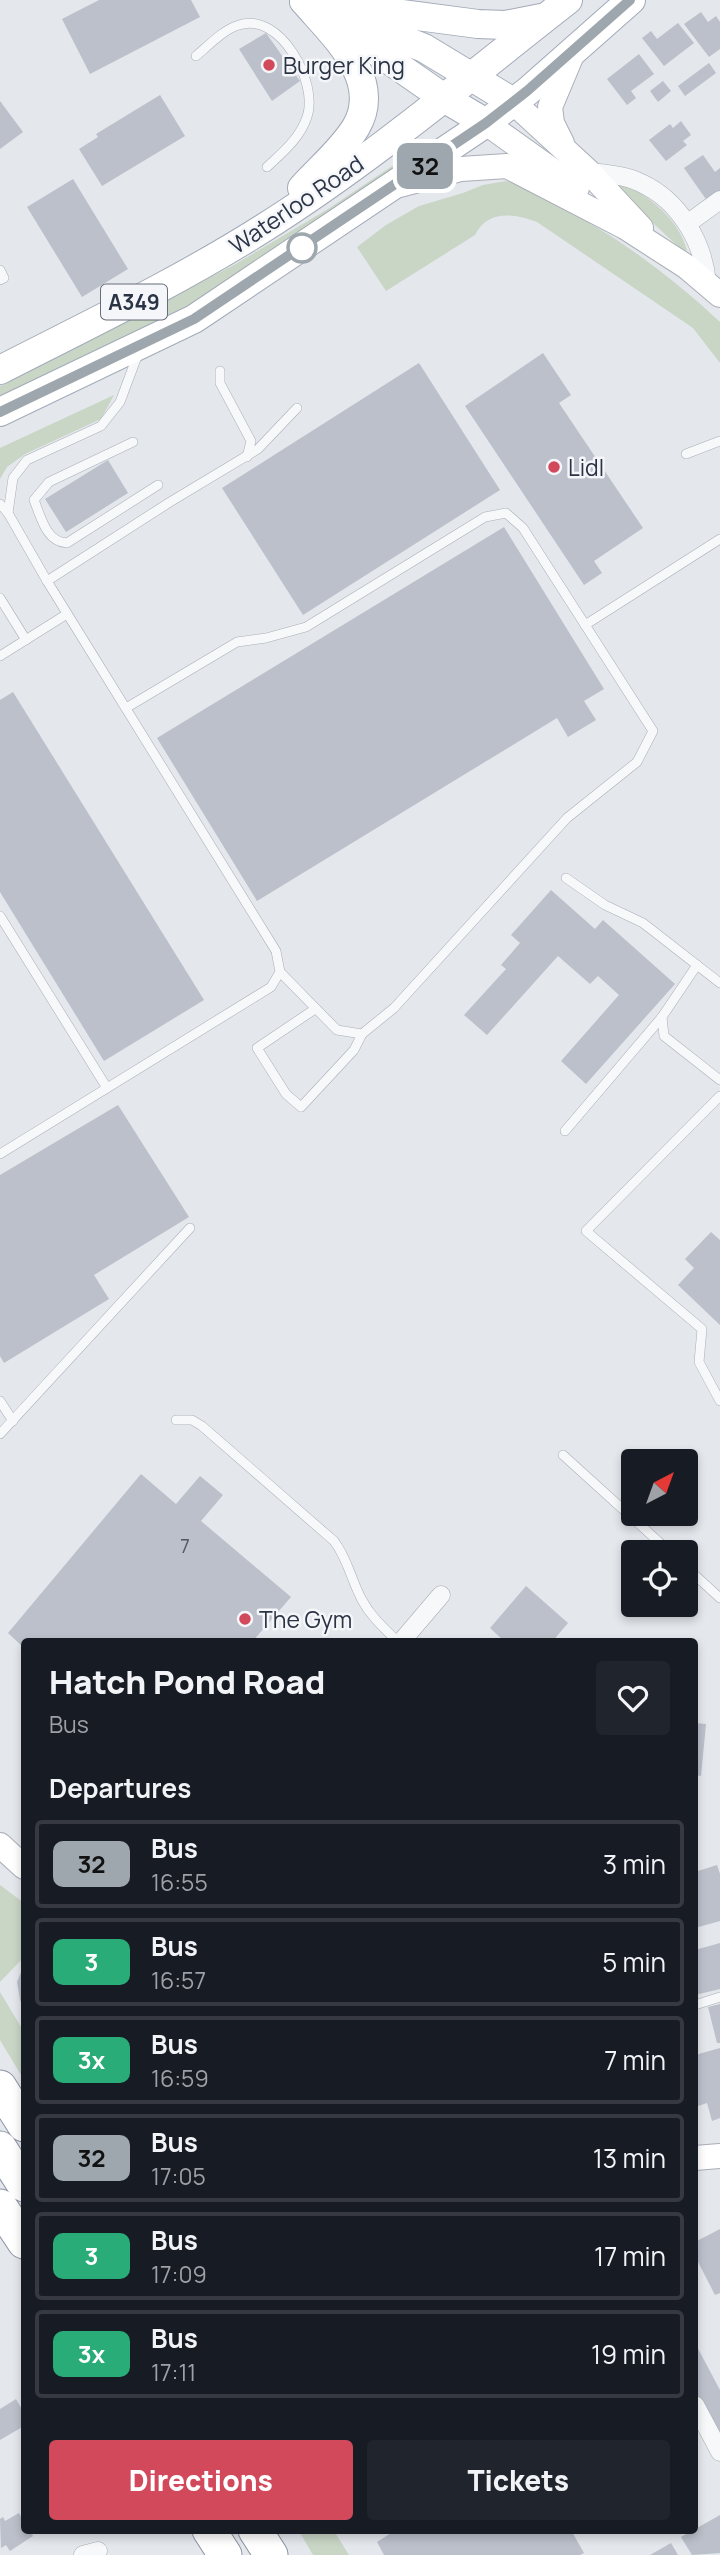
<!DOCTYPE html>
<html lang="en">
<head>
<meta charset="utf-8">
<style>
  :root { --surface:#171b24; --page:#20242c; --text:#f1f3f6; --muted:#9ea1a6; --line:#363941; --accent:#d1495b }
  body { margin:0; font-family:Manrope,sans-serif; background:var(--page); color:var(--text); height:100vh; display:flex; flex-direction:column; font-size:26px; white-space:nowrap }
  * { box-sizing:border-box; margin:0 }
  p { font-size:23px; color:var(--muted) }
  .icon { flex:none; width:38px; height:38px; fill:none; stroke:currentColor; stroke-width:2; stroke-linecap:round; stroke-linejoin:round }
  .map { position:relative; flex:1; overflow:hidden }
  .side { position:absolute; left:21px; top:1638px; width:677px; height:896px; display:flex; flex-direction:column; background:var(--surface); border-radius:7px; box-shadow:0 4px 10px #0003 }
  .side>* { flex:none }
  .badge { padding:0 14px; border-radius:10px; font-size:24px; line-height:46px }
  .needle { width:46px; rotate:41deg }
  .controls { position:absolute; left:621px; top:1449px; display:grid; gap:14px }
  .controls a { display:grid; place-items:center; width:77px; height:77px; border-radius:7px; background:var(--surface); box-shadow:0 4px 10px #0003; font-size:35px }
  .map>.badge { position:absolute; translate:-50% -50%; box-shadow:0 0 0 4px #fff }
  h2 { padding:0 28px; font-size:26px; line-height:63px }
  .round { display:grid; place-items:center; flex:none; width:74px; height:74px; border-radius:7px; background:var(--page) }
  .head { display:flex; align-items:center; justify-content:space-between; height:119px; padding:0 28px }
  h1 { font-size:33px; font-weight:800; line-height:52px }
  .button { display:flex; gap:14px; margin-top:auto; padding:14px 28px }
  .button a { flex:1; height:80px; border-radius:7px; background:var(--accent); color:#fff; font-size:28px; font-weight:800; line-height:80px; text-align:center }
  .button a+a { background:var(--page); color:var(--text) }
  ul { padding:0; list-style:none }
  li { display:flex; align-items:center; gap:21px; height:88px; margin:0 14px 10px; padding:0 14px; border:4px solid var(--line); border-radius:7px }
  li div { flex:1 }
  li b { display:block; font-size:26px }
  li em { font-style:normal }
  li .badge { min-width:77px; font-weight:700; text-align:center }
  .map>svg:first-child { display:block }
  .green { fill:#c9d6c5 }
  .building { fill:#bbc0ca }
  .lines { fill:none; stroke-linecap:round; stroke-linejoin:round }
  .lane-casing { stroke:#a9aeb7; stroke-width:10 }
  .street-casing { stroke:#a9aeb7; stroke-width:19 }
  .secondary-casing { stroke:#a9aeb7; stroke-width:26 }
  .primary-casing { stroke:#a3abb8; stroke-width:30 }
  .highway-casing { stroke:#8b94a3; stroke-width:35 }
  .lane { stroke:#f7f8fa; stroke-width:9 }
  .street { stroke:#f7f8fa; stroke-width:18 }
  .secondary { stroke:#fff; stroke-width:24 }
  .primary { stroke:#fff; stroke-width:28 }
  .highway { stroke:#fff; stroke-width:33 }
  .line-casing { stroke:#fff; stroke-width:16 }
  .line { stroke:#9ea7ad; stroke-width:10 }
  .poi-dot { fill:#d1495b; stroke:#f4f6f9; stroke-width:2.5 }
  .stop-dot { fill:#fff; stroke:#9ea7ad; stroke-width:3.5 }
  .labels { text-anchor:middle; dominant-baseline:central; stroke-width:5; stroke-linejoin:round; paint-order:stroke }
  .number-label { font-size:19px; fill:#4f5766 }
  .shield { fill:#f4f6f9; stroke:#676e7b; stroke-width:2 }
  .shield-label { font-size:21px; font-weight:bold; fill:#2b3445 }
  .poi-label { font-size:23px; fill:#2b3445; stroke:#f4f6f9; text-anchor:start }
  .street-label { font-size:23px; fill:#2b3445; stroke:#f4f6f9 }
</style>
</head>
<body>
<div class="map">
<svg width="720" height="2555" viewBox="0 0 720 2555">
  <rect width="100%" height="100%" fill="#e4e7ec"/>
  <!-- green -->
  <g class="green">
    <path d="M425,144L428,151C334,215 235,281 135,337C92,361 45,380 0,401V386L234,265L328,209Z"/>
    <path d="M506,181C525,187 542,197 560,206C618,237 672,277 720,322V363L693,328L537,222C515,214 488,209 475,235L386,291L357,247L386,225L419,206L463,193L483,185Z"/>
    <path d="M622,183C649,195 680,221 687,251L680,248L629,201L619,187Z"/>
    <path d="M114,395L101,419L25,454L7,467L0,479V448Z"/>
    <path d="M0,1885L24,1903V1957L0,1982Z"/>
    <path d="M0,1992L24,2032V2080L0,2040Z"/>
    <path d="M299,2531H334L349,2555H313Z"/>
  </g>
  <!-- building -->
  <g class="building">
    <path d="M99,0H191L200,17L90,74L62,19Z"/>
    <path d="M701,12L708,22L716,16L720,22V49L709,57L684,24Z"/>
    <path d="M678,23L694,43L664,66L642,38L651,31L657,39Z"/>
    <path d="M266,33L300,81L272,101L239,49Z"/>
    <path d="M639,54L654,74L631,91L636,98L627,105L607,79Z"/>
    <path d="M709,63L716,73L685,96L678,86Z"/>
    <path d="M663,81L671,91L658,102L650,91Z"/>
    <path d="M160,95L185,136L102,186L79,149L98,137L96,134Z"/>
    <path d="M0,101L23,132L0,149Z"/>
    <path d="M681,121L691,135L683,141L687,145L666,161L649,140L670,124L673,128Z"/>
    <path d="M703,155L715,172L720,168V193L708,202L684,168Z"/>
    <path d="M73,179L128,269L82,297L27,207Z"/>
    <path d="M543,353L571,395L559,403L643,528L594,561L602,573L584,585L465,406Z"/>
    <path d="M419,363L500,490L303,615L222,488Z"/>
    <path d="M108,460L128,493L66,532L45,499Z"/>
    <path d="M504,527L604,689L584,701L596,720L568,737L557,718L257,901L157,738Z"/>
    <path d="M13,692L204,1000L104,1061L0,892V700Z"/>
    <path d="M551,890L595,929L603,920L675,984L586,1084L561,1061L619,995L598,976L590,984L558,956L487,1035L464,1015L506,969L501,965L520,943L511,935Z"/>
    <path d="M118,1105L189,1217L94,1275L109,1299L4,1363L0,1356V1175Z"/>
    <path d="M711,1232L720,1240V1325L678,1285L694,1268L685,1259Z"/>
    <path d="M141,1474L176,1504L200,1476L223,1495L201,1521L291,1597L252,1642H24V1648L8,1633Z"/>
    <path d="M526,1586L568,1623L552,1642H505L490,1628Z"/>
    <path d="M695,1723L706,1724L701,1776L695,1775Z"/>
    <path d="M717,1865L720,1874V1921L695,1928V1872Z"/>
    <path d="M720,1943V1989L695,1995V1950Z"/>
    <path d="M24,1965V2008L20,2000L17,1982Z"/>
    <path d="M720,2004V2043H717L708,2007Z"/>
    <path d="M720,2048V2118L712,2121L707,2103L698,2106L695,2092V2055Z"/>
    <path d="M720,2229V2293L715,2295L695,2256V2242Z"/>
    <path d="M695,2343L720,2390V2440L695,2393Z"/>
    <path d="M16,2399L24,2413V2426L0,2440V2409Z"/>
    <path d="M19,2513L24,2522V2530H30L33,2536L10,2551L6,2545L1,2548L0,2519L3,2517L5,2521Z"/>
    <path d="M720,2515V2553L692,2555L681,2537Z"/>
    <path d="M396,2530H571L584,2553L580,2555H384L377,2542Z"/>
    <path d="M671,2543L678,2555H650Z"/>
  </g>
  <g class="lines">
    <defs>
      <g id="lane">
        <path d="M196,56C208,46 224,29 239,25C280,11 319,83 307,117C300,138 283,152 267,167"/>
        <path d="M0,270L4,278L0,280"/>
        <path d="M220,371V383L251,441L247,457"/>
        <path d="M133,442L49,482L34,500C41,517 46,542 67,543L158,485"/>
        <path d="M686,454L720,441"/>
        <path d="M0,504L8,513L47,581L276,951L280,972L271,987L0,1154"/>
        <path d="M8,513L13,478L27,460L101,426L120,402L138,354"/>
        <path d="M47,581L170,502L258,449L297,408"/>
        <path d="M0,598L26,640"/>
        <path d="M585,625L720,539"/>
        <path d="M0,656L67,614"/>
        <path d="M126,708L237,642L266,638L306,627L485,517L506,513L523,528L653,731L637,762L567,818L394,1008L362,1034L337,1030L280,972"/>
        <path d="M566,878L605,905L643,923L720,983"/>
        <path d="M0,916L107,1088"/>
        <path d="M697,965L662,1017L664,1036L720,1080"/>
        <path d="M315,1009L257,1048L286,1094L301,1107L354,1050L362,1034"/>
        <path d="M720,1096L586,1231L702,1329L699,1362L720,1401"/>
        <path d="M565,1131L662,1017"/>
        <path d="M0,1401L13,1421"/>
        <path d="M176,1420H192L202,1426L334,1541C348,1559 351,1580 362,1600C371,1617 385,1629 398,1642"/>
        <path d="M0,1434L190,1228"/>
        <path d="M563,1455L670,1552"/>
        <path d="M686,1567L720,1598"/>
        <path d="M695,2005L720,1997"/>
      </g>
      <g id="street">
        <path d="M589,172C606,174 625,175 641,183C680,201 703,242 707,282"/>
        <path d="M687,224L720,200"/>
        <path d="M401,1642L441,1595"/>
        <path d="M695,2405L720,2452"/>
        <path d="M83,2555L98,2551"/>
      </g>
      <g id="secondary">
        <path d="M513,102L589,172L641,228"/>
        <path d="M486,123L577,188"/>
        <path d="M562,143L552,123L550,107L574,50"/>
        <path d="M400,185L461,169L507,166L625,227L687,267L720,295"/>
        <path d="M0,1845L24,1867"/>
        <path d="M695,2158L720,2156"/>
      </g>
      <g id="primary">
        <path d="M304,1L478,24L505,25L541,18"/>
        <path d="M346,17L424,48L513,102"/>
        <path d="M343,28L444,98L486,123"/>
        <path d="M302,188C319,169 343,149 356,127C384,79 332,34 304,1"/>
        <path d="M0,370C88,325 178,282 262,229C370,161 468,78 568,0"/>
        <path d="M0,412L194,319L486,123L528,91L631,0"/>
      </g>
      <g id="highway">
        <path d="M0,2087L24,2125"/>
        <path d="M0,2148L24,2185"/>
        <path d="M0,2206L24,2242"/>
        <path d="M209,2530L225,2555"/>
        <path d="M255,2530L271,2555"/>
      </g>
    </defs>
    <!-- lane casing -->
    <use href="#lane" class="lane-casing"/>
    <!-- street casing -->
    <use href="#street" class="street-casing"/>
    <!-- secondary casing -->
    <use href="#secondary" class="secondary-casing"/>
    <!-- primary casing -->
    <use href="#primary" class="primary-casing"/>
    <!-- highway casing -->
    <use href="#highway" class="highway-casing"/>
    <!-- lane -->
    <use href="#lane" class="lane"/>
    <!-- street -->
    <use href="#street" class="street"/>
    <!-- secondary -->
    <use href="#secondary" class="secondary"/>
    <!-- primary -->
    <use href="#primary" class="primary"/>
    <!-- highway -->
    <use href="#highway" class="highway"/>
  </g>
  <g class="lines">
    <defs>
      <path id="line" d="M0,412L194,319L486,123L527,91L630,0"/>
    </defs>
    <!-- line casing -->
    <use href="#line" class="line-casing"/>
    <!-- line -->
    <use href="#line" class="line"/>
  </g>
  <!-- markers -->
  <g class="poi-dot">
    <circle cx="269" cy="65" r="7"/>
    <circle cx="554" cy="467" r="7"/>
    <circle cx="245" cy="1619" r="7"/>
  </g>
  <circle class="stop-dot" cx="302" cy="248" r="14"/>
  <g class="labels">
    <!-- number labels -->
    <g class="number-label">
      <text x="185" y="1546">7</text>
    </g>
    <!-- shield labels -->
    <rect class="shield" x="101" y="284.5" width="66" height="35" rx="5"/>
    <g class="shield-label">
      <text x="134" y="302">A349</text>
    </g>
    <!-- poi labels -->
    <g class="poi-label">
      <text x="283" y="65">Burger King</text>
      <text x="568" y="467">Lidl</text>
      <text x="259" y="1619">The Gym</text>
    </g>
    <!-- street labels -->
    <g class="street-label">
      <text transform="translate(296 204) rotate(-34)">Waterloo Road</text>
    </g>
  </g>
</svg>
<div class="controls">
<a><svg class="needle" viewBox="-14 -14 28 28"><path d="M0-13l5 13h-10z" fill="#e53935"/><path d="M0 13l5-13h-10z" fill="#9ea1a6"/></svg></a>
<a><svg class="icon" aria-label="locate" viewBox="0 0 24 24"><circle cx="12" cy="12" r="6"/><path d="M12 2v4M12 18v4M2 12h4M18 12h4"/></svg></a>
</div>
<b class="badge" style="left:425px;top:166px;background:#9ea7ad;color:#111">32</b>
<section class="side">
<div class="head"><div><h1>Hatch Pond Road</h1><p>Bus</p></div><a class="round"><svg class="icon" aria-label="heart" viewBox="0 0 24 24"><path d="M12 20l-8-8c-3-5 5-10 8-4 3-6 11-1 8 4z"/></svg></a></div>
<h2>Departures</h2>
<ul>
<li><span class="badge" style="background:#9ea7ad;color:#111">32</span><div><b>Bus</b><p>16:55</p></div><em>3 min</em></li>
<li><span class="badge" style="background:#29ac78;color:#fff">3</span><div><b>Bus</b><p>16:57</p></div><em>5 min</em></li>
<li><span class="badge" style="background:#29ac78;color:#fff">3x</span><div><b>Bus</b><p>16:59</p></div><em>7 min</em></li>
<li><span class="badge" style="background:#9ea7ad;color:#111">32</span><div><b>Bus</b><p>17:05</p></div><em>13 min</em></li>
<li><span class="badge" style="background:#29ac78;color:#fff">3</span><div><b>Bus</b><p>17:09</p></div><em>17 min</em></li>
<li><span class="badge" style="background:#29ac78;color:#fff">3x</span><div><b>Bus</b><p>17:11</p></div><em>19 min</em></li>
</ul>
<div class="button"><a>Directions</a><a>Tickets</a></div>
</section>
</div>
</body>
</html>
